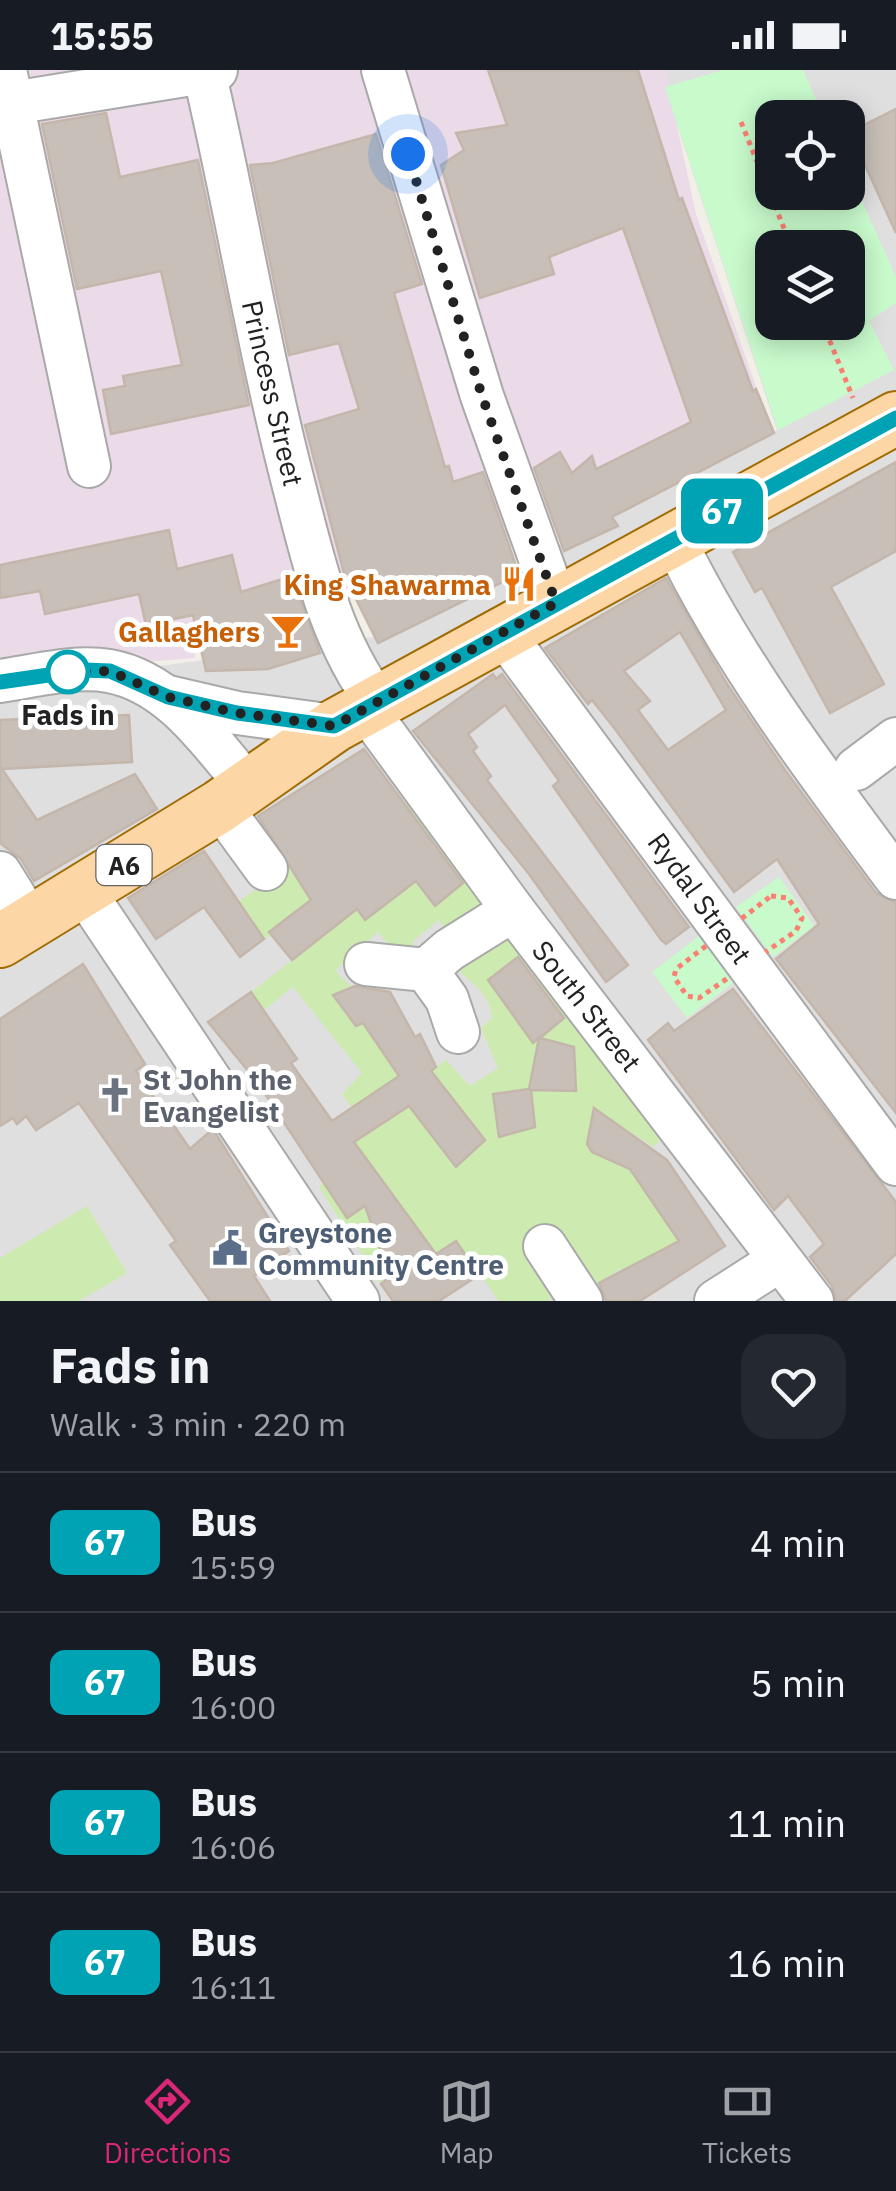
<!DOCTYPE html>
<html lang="en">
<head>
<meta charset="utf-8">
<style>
  :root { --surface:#171b24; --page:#242831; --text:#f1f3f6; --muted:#9ea1a6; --line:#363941; --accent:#db2777 }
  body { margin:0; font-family:"IBM Plex Sans",sans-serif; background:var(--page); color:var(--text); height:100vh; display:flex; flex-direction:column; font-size:38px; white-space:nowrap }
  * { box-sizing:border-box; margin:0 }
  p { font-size:32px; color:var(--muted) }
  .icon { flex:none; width:55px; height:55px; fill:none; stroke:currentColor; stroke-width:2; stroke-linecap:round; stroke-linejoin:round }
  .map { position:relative; height:1231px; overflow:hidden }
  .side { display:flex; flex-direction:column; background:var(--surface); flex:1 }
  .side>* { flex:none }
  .badge { padding:0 20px; border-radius:15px; font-size:35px; line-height:65px }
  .tools { position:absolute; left:755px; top:30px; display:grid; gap:20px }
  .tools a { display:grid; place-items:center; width:110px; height:110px; border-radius:20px; background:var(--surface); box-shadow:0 5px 25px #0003; font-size:50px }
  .you { position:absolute; width:50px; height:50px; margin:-25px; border:8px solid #fff; border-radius:50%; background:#1a73e8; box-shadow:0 0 0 15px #1a73e833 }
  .map>.badge { position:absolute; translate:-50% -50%; box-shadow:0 0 0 5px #fff }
  .round { display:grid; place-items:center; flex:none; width:105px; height:105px; border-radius:30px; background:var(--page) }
  .head { display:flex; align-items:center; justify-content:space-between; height:170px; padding:0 50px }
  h1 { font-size:48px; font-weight:800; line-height:75px }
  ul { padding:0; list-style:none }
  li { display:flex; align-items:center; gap:30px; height:140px; padding:0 50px; border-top:2px solid var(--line) }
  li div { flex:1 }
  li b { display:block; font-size:38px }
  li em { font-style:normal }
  li .badge { min-width:110px; font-weight:700; text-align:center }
  .status { display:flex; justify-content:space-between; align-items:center; height:70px; padding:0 50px; background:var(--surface); direction:ltr }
  .status svg { height:28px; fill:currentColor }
  .tabs { display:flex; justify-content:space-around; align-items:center; height:140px; border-top:2px solid var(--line); background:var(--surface); font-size:28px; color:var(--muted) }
  .tabs a { display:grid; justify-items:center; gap:5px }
  .tabs .active { color:var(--accent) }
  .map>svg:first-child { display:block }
  .residential { fill:#e0dfdf; fill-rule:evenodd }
  .industrial { fill:#ebdbe8 }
  .grass { fill:#cdebb0 }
  .park { fill:#c8facc; fill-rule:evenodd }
  .parking { fill:#e2e2e2 }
  .building { fill:#c7bfb8; stroke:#c4b6ab; stroke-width:2.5; fill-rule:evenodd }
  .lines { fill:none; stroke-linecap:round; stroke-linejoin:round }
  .minor-casing { stroke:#a9a9a9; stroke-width:46 }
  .major-casing { stroke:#a06b00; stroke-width:56 }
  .path { stroke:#fa8072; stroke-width:5; stroke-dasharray:5 5; stroke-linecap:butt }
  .minor { stroke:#fff; stroke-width:42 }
  .major { stroke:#fcd6a4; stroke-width:52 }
  .line-casing { stroke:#fff; stroke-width:22 }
  .line { stroke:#00a3b4; stroke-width:15 }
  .walk { stroke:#222; stroke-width:10; stroke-dasharray:0 18 }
  .stop-dot { fill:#fff; stroke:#00a3b4; stroke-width:5 }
  .labels { text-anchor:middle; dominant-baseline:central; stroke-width:10; stroke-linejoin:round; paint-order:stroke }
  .shield { fill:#fff; stroke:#646464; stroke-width:2.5 }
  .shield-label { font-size:25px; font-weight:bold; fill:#222 }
  .street-label { font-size:28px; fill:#222; stroke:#fff }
  .food-label { font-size:28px; font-weight:bold; fill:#c56008; stroke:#fff; text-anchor:end }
  .stop-label { font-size:28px; font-weight:bold; fill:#222; stroke:#fff }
  .worship-label { font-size:28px; font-weight:bold; fill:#5b616d; stroke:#fff; text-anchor:start }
  .service-label { font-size:28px; font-weight:bold; fill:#4e5e75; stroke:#fff; text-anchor:start }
</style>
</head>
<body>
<div class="status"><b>15:55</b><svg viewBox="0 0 49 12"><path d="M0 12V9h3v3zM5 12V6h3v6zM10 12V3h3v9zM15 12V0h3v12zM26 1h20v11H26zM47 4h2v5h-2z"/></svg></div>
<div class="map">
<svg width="896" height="1231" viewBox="0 0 896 1231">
  <rect width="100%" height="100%" fill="#f2efe9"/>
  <!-- residential -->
  <path class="residential" d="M659,0H896V1231H0V618L386,565L777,360ZM772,48H848V122H772ZM772,178H848V252H772Z"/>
  <!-- industrial -->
  <path class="industrial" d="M0,0H665L696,144L768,351L611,421L555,458L386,530L207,525L194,588L0,604Z"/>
  <!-- grass -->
  <g class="grass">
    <path d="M416,727H423C446,759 495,804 490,847L458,878L439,850L412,872L423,889L402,893L378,862L335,901L352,917L334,926L356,956L363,953L398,1005L394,1010L408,1036L439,1012L431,1001L446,990L470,1016L498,998L481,958L492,948C491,924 471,913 457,899L493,868H511L661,1069L654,1077L594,1039L587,1073L593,1082L619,1094L621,1084L632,1093L630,1099L679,1171L626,1203L621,1198L589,1221C574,1194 565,1161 530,1161L522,1180L552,1228L547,1231H499L456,1171L381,1214L319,1117L330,1108L343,1127L338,1133L347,1147L363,1137L380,1167L384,1189L387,1187L392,1198L417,1181L404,1154L410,1149L350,1075L377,1057L362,1032L352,1038L342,1024L362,1003L293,917L264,940L251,922L357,839L366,850L400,823L374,794L338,822L332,814L265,869L238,832L296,791L300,795L336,766L350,785Z"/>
    <path d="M87,1136L127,1203L79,1231H0V1188Z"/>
  </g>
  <!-- park -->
  <g class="park">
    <path d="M723,0H803L824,47L772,48V122H848V100L896,207V233L869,251L894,300L778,360L665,17ZM772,178H848V252H772Z"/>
    <path d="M779,807L814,856L773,887L736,837Z"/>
    <path d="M699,866L733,913L687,948L652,902Z"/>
  </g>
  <!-- parking -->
  <path class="parking" d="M896,660V796L829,703Z"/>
  <!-- building -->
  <g class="building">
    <path d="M488,0H638L679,130L682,128L753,321L756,319L774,363L612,447L618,456L564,481L534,398L560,382L572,403L592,386L596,399L691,352L623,158L549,187L554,204L480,228L441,95L464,80L456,63L507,55Z"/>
    <path d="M896,39V163L850,62Z"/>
    <path d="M106,43L120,107L198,90L249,335L111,364L103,320L125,316L123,306L182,295L161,201L77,219L42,54Z"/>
    <path d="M376,64L422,214L394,223L445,397L449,396L453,412L483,402L519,504L378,573L345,507L305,355L359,339L339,273L289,285L250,95L273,93Z"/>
    <path d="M896,392V481L831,517L884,614L830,643L762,518L755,522L733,482Z"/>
    <path d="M169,460L177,499L232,485L241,522L292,506L320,583L268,599L206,601L193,545L146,555L139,524L45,544L40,521L0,528V495Z"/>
    <path d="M666,508L727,614L785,700L876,823L896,833V1043L776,889L819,854L777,789L734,822L615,659L592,630L588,634L545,578ZM680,562L726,640L668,680L638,640L650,631L624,601Z"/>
    <path d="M493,604L496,609L502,604L689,857L666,874L661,870L553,716L559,711L505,635L468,664L477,677L473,681L491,706L487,710L628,895L606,912L529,804L413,661Z"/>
    <path d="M129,645L132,692L2,699L37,750L135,704L157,739L34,811L21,789L0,773V650Z"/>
    <path d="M364,679L463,813L435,836L416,811L365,850L357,839L292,890L269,862L311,830L258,746Z"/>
    <path d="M204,781L264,869L240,887L204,837L156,869L128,828Z"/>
    <path d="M518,887L564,948L540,968L574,977L576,1021L531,1020L535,1057L499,1067L493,1024L529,1019L539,968L533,973L488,910Z"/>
    <path d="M83,894L145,994L136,1001L190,1079L213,1059L289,1181L254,1206L270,1231H210L170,1175L176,1171L79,1033L36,1060L26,1046L17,1054L13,1048L0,1056V949Z"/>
    <path d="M355,916L390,922L415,967L420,964L436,997L431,1001L485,1070L456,1097L409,1036L354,1072L436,1184L456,1171L479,1205L439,1231H393L381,1214L390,1207L365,1136L347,1148L258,1013L208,952L251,922L297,989L291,993L332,1051L399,1006L363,953L356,956L333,925Z"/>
    <path d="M733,919L896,1132V1184L845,1231H836L832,1216L810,1187L824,1174L788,1126L774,1140L648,970L668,953L674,961Z"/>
    <path d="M594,1038L667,1090L725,1176L640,1231H606L599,1213L679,1171L630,1099L592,1082L587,1074Z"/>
  </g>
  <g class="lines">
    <defs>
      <g id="minor">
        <path d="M5,0L89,396"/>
        <path d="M383,0L482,326L556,533"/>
        <path d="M204,2C237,141 259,282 295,420C314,494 331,571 378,633"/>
        <path d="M0,35L216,0"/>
        <path d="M674,469C732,589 816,701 896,808"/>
        <path d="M503,563L896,1094"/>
        <path d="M0,611C34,606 75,595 109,601C170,612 209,670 246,714"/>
        <path d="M168,627L237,643L334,656"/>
        <path d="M366,639L513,840L812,1231"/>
        <path d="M856,699L896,669"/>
        <path d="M220,736L266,799"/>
        <path d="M0,803L31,853"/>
        <path d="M83,820L358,1231"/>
        <path d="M366,894L426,900L447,929L458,962"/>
        <path d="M426,900L449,880L513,840"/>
        <path d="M545,1176L581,1231"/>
        <path d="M716,1231L780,1190"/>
      </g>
      <path id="major" d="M0,871L220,736L334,656L896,348"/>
    </defs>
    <!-- minor casing -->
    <use href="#minor" class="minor-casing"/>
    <!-- major casing -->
    <use href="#major" class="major-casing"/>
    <!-- path -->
    <g class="path">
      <path d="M741,52L792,178"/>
      <path d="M822,252L853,328"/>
      <path d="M771,826L788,828L802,848L796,861L699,928L687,926L674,907L676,899Z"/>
    </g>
    <!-- minor -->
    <use href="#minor" class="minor"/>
    <!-- major -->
    <use href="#major" class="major"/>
  </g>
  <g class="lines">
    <defs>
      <path id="line" d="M0,612L83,600L110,601L168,627L237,643L334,656L896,348"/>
    </defs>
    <!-- line casing -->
    <use href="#line" class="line-casing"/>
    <!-- line -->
    <use href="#line" class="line"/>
    <!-- walk -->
    <path class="walk" d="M68,602L110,601L168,627L237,643L334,656L556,533L482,326L408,84"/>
  </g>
  <!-- icons -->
  <defs>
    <symbol id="restaurant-bare" viewBox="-9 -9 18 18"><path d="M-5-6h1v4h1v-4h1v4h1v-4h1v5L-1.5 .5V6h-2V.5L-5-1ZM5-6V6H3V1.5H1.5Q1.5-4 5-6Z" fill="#e8710a" stroke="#fff" stroke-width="2.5" paint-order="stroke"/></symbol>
    <symbol id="bar-bare" viewBox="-9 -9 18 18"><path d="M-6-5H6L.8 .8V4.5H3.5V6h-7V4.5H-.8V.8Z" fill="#e8710a" stroke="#fff" stroke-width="2.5" paint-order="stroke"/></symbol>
    <symbol id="church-bare" viewBox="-9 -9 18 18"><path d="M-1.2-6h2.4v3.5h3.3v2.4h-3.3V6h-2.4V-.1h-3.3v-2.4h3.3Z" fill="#6b7280" stroke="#fff" stroke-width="2.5" paint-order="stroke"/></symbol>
    <symbol id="civic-bare" viewBox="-9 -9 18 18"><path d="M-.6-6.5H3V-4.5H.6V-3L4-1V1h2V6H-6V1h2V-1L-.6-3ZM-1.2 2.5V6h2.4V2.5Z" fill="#5c6f8a" stroke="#fff" stroke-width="2.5" paint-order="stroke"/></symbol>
  </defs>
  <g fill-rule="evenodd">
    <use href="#restaurant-bare" x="494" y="489" width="50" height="50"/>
    <use href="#bar-bare" x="263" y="536" width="50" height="50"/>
    <use href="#church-bare" x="90" y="1000" width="50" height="50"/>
    <use href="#civic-bare" x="205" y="1153" width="50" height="50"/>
  </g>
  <!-- markers -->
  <circle class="stop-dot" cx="68" cy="602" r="20"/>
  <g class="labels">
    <!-- shield labels -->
    <rect class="shield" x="96.5" y="775" width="55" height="40" rx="8"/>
    <g class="shield-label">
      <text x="124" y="795">A6</text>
    </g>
    <!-- street labels -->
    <g class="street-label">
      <text transform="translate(273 323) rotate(77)">Princess Street</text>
      <text transform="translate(700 828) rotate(54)">Rydal Street</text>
      <text transform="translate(587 936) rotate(52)">South Street</text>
    </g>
    <!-- food labels -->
    <g class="food-label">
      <text x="491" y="514">King Shawarma</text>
      <text x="260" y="561">Gallaghers</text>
    </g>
    <!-- stop labels -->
    <g class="stop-label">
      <text x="68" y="644">Fads in</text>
    </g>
    <!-- worship labels -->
    <g class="worship-label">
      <text x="143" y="1009">St John the<tspan x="143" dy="32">Evangelist</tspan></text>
    </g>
    <!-- service labels -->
    <g class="service-label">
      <text x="258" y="1162">Greystone<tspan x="258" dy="32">Community Centre</tspan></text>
    </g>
  </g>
</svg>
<div class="tools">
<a><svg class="icon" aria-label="locate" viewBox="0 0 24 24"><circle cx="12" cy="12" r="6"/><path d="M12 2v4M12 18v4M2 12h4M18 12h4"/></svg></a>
<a><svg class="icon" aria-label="layers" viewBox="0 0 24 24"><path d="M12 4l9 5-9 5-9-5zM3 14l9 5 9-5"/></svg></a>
</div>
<div class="you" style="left:408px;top:84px"></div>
<b class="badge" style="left:722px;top:441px;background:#00a3b4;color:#fff">67</b>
</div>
<section class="side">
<div class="head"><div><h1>Fads in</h1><p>Walk · 3 min · 220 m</p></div><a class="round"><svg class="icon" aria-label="heart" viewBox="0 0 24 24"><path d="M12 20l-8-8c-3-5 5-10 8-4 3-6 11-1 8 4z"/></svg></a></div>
<ul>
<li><span class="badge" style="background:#00a3b4;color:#fff">67</span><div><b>Bus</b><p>15:59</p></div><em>4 min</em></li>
<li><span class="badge" style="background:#00a3b4;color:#fff">67</span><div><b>Bus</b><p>16:00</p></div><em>5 min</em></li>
<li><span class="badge" style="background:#00a3b4;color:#fff">67</span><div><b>Bus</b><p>16:06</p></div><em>11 min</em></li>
<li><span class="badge" style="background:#00a3b4;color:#fff">67</span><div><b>Bus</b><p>16:11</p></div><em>16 min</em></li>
</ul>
</section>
<nav class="tabs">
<a class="active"><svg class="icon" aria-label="directions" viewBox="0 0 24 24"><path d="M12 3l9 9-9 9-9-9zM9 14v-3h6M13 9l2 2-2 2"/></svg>Directions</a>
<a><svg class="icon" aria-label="map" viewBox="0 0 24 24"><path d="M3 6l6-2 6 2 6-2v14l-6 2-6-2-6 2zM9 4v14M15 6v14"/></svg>Map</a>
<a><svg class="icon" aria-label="tickets" viewBox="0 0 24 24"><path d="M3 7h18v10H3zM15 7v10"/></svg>Tickets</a>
</nav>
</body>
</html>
